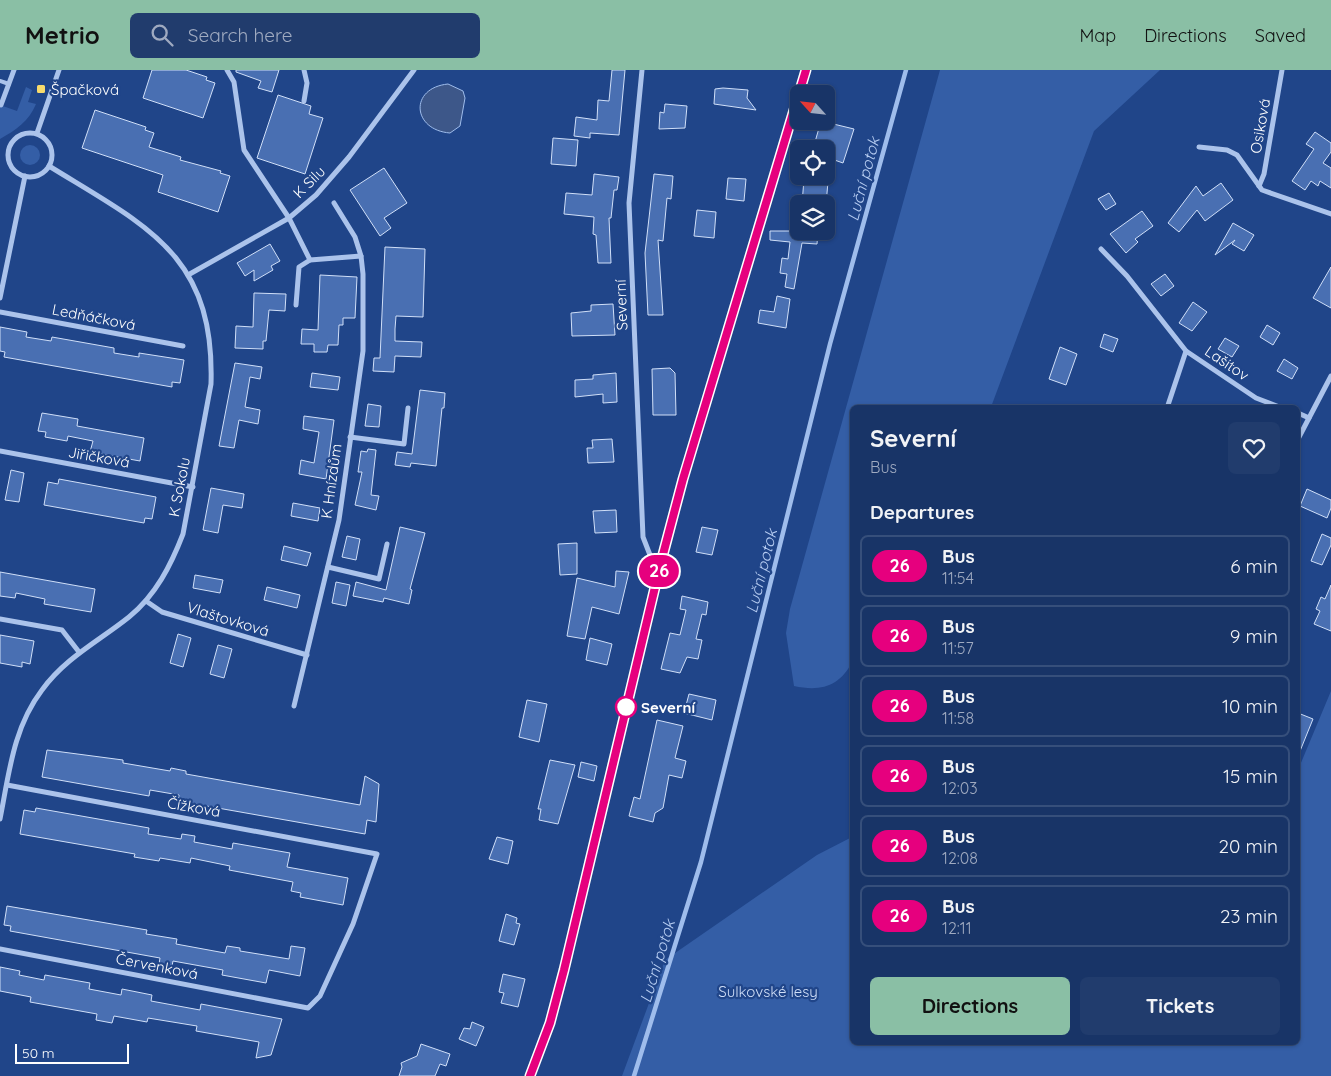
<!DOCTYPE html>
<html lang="en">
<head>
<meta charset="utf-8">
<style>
  :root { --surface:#183467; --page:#213c6d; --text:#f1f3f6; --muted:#9faac0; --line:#364f7b; --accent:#8abfa5 }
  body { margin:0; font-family:Quicksand,sans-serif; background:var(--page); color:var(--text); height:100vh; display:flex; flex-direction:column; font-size:19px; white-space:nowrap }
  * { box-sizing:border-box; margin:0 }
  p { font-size:16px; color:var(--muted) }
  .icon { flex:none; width:28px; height:28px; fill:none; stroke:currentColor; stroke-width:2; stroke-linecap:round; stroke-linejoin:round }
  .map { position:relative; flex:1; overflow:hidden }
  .details { position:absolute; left:850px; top:335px; width:450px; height:640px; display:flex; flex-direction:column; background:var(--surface); border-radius:8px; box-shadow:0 1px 4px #0004,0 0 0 1px var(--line) }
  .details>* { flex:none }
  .badge { padding:0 10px; border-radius:16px; font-size:18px; line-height:32px }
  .needle { width:32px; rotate:297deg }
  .controls { position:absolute; left:790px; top:15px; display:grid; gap:10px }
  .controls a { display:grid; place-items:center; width:45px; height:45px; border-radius:8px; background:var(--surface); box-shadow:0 1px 4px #0004,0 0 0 1px var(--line); font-size:25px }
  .scale { position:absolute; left:15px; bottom:12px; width:114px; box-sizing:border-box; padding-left:5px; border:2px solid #fff; border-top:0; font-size:14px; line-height:18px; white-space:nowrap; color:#fff; -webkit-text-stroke:4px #204589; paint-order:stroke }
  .map>.badge { position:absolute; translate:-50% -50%; box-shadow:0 0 0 2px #fff }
  h2 { padding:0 20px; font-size:19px; line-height:45px }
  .round { display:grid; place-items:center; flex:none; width:52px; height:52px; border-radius:8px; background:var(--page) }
  .overview { display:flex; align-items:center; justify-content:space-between; height:85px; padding:0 20px }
  h1 { font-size:24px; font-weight:800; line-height:38px }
  .button { display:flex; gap:10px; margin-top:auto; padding:10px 20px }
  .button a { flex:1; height:58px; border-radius:8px; background:var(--accent); color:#111; font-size:20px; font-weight:800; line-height:58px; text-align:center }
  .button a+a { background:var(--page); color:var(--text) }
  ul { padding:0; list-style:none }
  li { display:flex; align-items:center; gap:15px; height:62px; margin:0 10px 8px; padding:0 10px; border:2px solid var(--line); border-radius:8px }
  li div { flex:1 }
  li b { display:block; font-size:19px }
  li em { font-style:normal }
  li .badge { min-width:55px; font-weight:700; text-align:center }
  header { display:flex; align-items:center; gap:30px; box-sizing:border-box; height:70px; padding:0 25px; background:var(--accent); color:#111 }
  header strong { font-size:24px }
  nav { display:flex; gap:28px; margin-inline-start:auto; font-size:18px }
  .search { width:350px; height:45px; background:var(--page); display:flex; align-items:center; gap:12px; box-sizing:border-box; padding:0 18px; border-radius:8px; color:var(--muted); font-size:19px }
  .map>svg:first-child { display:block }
  .green { fill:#345ea6 }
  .water { fill:#3d5789; stroke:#9fbdec }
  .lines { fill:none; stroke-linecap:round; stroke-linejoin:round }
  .stream { stroke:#9fbdec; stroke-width:4.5 }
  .building { fill:#496fb2; stroke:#d0dff8 }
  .lane { stroke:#abc3eb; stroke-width:4 }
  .street { stroke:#abc3eb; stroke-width:5 }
  .line-casing { stroke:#fff; stroke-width:11 }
  .line { stroke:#e6007e; stroke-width:8 }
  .poi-dot { fill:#f8db6c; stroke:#204589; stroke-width:2 }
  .stop-dot { fill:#fff; stroke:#e6007e; stroke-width:2.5 }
  .labels { text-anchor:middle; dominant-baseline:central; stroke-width:4.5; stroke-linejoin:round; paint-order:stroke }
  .poi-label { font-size:15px; fill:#fff; stroke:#204589; text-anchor:start }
  .street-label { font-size:15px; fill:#fff; stroke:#204589 }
  .stop-label { font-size:15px; font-weight:bold; fill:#fff; stroke:#204589; text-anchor:start }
  .park-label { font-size:15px; fill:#d0dff8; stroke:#204589 }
  .water-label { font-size:16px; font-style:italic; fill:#b7cdf2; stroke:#204589 }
</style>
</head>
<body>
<header>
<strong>Metrio</strong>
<div class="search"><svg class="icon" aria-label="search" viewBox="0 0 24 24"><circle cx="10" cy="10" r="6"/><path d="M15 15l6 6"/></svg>Search here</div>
<nav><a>Map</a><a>Directions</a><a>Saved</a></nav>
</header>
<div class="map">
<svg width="1331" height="1006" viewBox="0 0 1331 1006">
  <rect width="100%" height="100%" fill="#204589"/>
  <!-- green -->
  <g class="green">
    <path d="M940,0H1160L1094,61L991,337L852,338V592C840,616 821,622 794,616L786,563L790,539Z"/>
    <path d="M26,17L32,20L28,32L36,34C29,51 16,60 0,69V35L17,41Z"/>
    <circle cx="30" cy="85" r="10"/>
    <path d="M1331,621V1006H622L665,890L817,785L852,767V972H1298V700Z"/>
  </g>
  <!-- water -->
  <path class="water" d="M448,14L463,21L465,28L460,56L450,63C412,60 409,18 448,14Z"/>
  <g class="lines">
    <!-- stream -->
    <path class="stream" d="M634,1006L701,792L830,274L906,0"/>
  </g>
  <!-- building -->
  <g class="building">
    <path d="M152,0H186L207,7L206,10L215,13L203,48L143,28Z"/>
    <path d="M236,0H279L272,22L258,18L261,11L236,2Z"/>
    <path d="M612,0H625L619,65L590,63V68L574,66L576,47L597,50L598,30L609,31Z"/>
    <path d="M723,18L748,20L747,28L756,40L714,34L715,19Z"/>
    <path d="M278,25L311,36L309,44L323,48L305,104L257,88Z"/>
    <path d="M665,34L687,36L685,58L659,59L660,42L664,43Z"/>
    <path d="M95,40L146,57L145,60L154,63L149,77L181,87L180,90L221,101L220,103L230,106L218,142L158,122L163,105L82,78Z"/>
    <path d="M821,51L854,59L843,93L826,87V79H813Z"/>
    <path d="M1315,62L1331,73V82L1323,93L1331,98V118L1320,111L1318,116L1311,111L1305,120L1292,111L1314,79L1306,74Z"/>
    <path d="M553,68L578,70L576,96L551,94Z"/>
    <path d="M384,98L407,133L384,148L391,158L380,166L350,120Z"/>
    <path d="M594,104L619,107L617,120H614L611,148H609L611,193H598L596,165L593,164L594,147L564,144L566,123L592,125Z"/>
    <path d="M654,104L673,106L671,129L667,128L663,171L658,170L663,245H648L645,183Z"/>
    <path d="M728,108L746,109L744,131L726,129Z"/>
    <path d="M804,109L828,112L826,134H802Z"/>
    <path d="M1221,113L1233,130L1205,151L1197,140L1179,162L1168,153L1196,116L1203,126Z"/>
    <path d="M1109,123L1116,134L1106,140L1098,129Z"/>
    <path d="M697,140L716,142L714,168L694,166Z"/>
    <path d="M1142,141L1153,156L1135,169L1138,172L1126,183L1110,164Z"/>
    <path d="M1233,153L1254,165L1244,181L1232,174L1235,170L1215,185Z"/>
    <path d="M770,161H818L817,174L802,173L794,219L785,217L787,204L780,203L782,188L788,189L790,172L770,170Z"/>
    <path d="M270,174L280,191L271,196L273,200L254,211V200L245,206L237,193Z"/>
    <path d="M385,177L425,179L423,247L396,246L395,259V271L422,272L421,287L395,286L394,302L373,301L374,288H380Z"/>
    <path d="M1331,197V238L1313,228Z"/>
    <path d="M1165,204L1174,216L1161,226L1151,214Z"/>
    <path d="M320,205L357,207L355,248H343V255H339L338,275H328L327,282H314V274H301L302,259L318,260Z"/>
    <path d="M254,223L286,224L285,241L269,240L266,271H263V279L235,278L236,256L253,257Z"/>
    <path d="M777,226L790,229L786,258L758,253L760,240L774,242Z"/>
    <path d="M1193,232L1207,242L1192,261L1179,253Z"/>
    <path d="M613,234L615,265L572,266L571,243L591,241V235Z"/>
    <path d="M1267,255L1280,263L1273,275L1260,267Z"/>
    <path d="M0,257L27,262L26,267L51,271L52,267L114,278V283L139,287V283L184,290L180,313L172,312V317L4,287L5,282L0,281Z"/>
    <path d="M1104,264L1118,269L1113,282L1100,277Z"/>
    <path d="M1225,268L1239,276L1232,287L1218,279Z"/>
    <path d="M1060,277L1077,284L1066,315L1049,309Z"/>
    <path d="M1284,289L1298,298L1292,309L1277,301Z"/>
    <path d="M235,293L262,297L260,309L250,307L245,337L260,340L258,354L239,350L234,378L219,376Z"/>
    <path d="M670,298L675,303L676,345H653L652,299Z"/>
    <path d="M312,303L340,307L338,320L310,317Z"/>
    <path d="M616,303L617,332L603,333V324L575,327V310L593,309V305Z"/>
    <path d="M420,320L445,323L444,338H442L436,396L411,393L410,397L395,395L397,382L412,384Z"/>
    <path d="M368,334L381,336L379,357L365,356Z"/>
    <path d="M42,343L78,349L77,356L144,368L140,391L90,382L93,371L68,366L67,371L45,367L46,362L38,361Z"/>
    <path d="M304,346L334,350L326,409L299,404L301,390L314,393L319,362L303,359Z"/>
    <path d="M612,369L614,392L588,393L587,378H593L592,370Z"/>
    <path d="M368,379L376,380L371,425L379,426L376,440L355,435L362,402H358L361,381L367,382Z"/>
    <path d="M11,400L24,403L19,432L5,430Z"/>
    <path d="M59,409L156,427L152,449L145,448L144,453L44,435L48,412L58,414Z"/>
    <path d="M211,418L244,424L242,438L223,435L218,463L203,460Z"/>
    <path d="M1307,419L1331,430V438L1327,448L1300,436Z"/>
    <path d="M293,433L320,438L318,451L291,446Z"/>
    <path d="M616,440L617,462L595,463L593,441Z"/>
    <path d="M400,457L425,463L410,519L412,520L409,534L384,528L383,532L353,526L356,512L386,520Z"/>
    <path d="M702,457L718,460L712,485L696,482Z"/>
    <path d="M1322,464L1331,468V475L1322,495L1311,491Z"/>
    <path d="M347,466L360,469L356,490L342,487Z"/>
    <path d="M577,473V504L560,505L558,474Z"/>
    <path d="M284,476L311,483L307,496L281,490Z"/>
    <path d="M616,501L629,502L619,544L592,537L585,569L567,566L577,508L615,517Z"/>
    <path d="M0,502L95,519L91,542L44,534L45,529L16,523L15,528L0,526Z"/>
    <path d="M195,505L223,510L220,523L193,518Z"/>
    <path d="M336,512L350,515L346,536L332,533Z"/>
    <path d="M1331,515V561L1314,554L1320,541L1316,539L1321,527L1325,529Z"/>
    <path d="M267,517L300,525L297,538L264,530Z"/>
    <path d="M682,526L708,532L706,545L702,544L696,569L702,570L698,589L687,587L680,603L661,599L670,563L680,565L686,540L680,539Z"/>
    <path d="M178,564L191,568L183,597L170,593Z"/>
    <path d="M0,565L34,571L30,594L22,592V597L0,593Z"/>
    <path d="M590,568L612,574L607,595L586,590Z"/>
    <path d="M218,575L232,579L224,608L210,604Z"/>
    <path d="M689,624L716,630L712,650L684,643Z"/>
    <path d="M527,630L547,634L539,672L519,667Z"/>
    <path d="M1298,643L1313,649L1298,686Z"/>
    <path d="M657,650L683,656L675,688L686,691L682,708L669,705L663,738L655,743L653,752L629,746L634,727L640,729Z"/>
    <path d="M47,680L123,690V693L170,701L171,698L186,701V704L360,735L365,706L379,714L376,752L367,750L365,764L178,731L179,725L150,720L149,726L42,707Z"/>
    <path d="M550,690L575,695L558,754L539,750L541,739H538Z"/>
    <path d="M581,692L597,696L594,711L578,707Z"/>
    <path d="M36,738L149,758L148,764L181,769L182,764L195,766L194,772L232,779L233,773L290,783L287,797L348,808L343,835L300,827L301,823L291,821L293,812L229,800L230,796L191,788L190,793L160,788L159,791L134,787L135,784L20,764L24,740L35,742Z"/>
    <path d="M497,767L513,771L508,794L489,789Z"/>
    <path d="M7,836L147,860L146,864L177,869L176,874L225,883L227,876L240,878V881L289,889L291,876L305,878L300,906L269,900L266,913L222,905L223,900L173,891L172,896L159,894L160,888L10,861L11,856L4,855Z"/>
    <path d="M506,844L517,848L516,853L520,854L514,875L499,871Z"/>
    <path d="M0,897L20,901L19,905L44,910L45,905L90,913L89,919L121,925L122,919L152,925L151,931L200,940L201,934L282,949L271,985L256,988L259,972L196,961L197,956L148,948L147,952L114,946L112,953L96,950L97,944L30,932L31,927L0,921Z"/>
    <path d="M503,904L525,909L518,937L501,933L504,923L499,922Z"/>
    <path d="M472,952L484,957L476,976L459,969L464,958L470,959Z"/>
    <path d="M421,974L450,984L446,996L440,994L435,1006H399L402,997L401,993L417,986Z"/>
  </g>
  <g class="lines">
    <!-- lane -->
    <path class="lane" d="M0,11L9,14"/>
    <!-- street -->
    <g class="street">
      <path d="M227,0L234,12L244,80L289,148L310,190L299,197L296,235"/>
      <path d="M642,0L629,133L643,467L650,485L661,492"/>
      <path d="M304,31L307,13L304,0"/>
      <path d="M1,35L14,0"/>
      <circle cx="30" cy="85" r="22"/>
      <path d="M37,63L59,0"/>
      <path d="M1199,77L1227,80L1237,85L1262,120L1331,144"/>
      <path d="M1259,116L1264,104L1282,0"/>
      <path d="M1101,179L1127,206L1186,281"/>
      <path d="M310,190L361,186L355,167L334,133"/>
      <path d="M188,205L289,148L316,125L349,87L414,0"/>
      <path d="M0,228L25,106"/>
      <path d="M0,242L183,276"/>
      <path d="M1167,338L1186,281L1256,328L1282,338"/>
      <path d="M1298,343L1309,348"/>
      <path d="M350,367L404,374L408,338"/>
      <path d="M1298,369L1331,306"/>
      <path d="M0,381L193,417"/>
      <path d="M328,497L379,509L387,474"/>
      <path d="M146,531L162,542L307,585"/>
      <path d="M0,549L62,560L79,582"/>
      <path d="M294,636L339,450L363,281V204L361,186"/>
      <path d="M0,749C9,704 13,658 42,620C65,588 99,571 129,547C156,525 171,495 183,464L211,314C215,184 146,156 49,96"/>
      <path d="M0,879L308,938L320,926L353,854L377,784L7,715"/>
      <path d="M530,1006L550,953L564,900L661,492L683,409L806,0"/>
    </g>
  </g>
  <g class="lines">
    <defs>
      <path id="line" d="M530,1006L550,953L564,900L661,492L683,409L806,0"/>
    </defs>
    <!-- line casing -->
    <use href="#line" class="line-casing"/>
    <!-- line -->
    <use href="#line" class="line"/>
  </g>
  <!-- markers -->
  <rect class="poi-dot" x="36" y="14" width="10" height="10" rx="2.5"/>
  <circle class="stop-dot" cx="626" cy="637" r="10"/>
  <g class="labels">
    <!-- poi labels -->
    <g class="poi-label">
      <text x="51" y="19">Špačková</text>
    </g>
    <!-- street labels -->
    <g class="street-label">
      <text transform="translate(1260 56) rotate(-80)">Osiková</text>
      <text transform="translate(309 112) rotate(-45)">K Silu</text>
      <text transform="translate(621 235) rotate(-92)">Severní</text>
      <text transform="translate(94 247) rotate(11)">Ledňáčková</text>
      <text transform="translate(1227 293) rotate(34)">Lašitov</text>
      <text transform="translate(99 387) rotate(10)">Jiřičková</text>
      <text transform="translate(331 411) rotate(-82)">K Hnízdům</text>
      <text transform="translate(179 417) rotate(-79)">K Sokolu</text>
      <text transform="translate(228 549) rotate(17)">Vlaštovková</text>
      <text transform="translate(194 737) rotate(10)">Čížková</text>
      <text transform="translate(157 896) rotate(11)">Červenková</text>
    </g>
    <!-- stop labels -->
    <g class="stop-label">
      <text x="641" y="637">Severní</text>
    </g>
    <!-- park labels -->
    <g class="park-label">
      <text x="768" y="921">Sulkovské lesy</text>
    </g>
    <!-- water labels -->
    <g class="water-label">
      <text transform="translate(863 109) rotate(-75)">Luční potok</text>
      <text transform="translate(761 501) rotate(-76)">Luční potok</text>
      <text transform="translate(657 891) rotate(-73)">Luční potok</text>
    </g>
  </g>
</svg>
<div class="controls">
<a><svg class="needle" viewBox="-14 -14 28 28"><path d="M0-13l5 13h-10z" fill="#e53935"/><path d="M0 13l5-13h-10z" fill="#9faac0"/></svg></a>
<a><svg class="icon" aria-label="locate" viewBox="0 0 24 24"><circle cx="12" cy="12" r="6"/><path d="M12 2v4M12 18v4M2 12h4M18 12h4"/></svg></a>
<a><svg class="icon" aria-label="layers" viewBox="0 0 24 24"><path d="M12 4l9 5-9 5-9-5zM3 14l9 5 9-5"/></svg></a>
</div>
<div class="scale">50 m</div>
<b class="badge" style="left:659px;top:501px;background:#e6007e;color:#fff">26</b>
<section class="details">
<div class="overview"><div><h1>Severní</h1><p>Bus</p></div><a class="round"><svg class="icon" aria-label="heart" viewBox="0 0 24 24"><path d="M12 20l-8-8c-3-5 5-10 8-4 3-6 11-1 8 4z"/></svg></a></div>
<h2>Departures</h2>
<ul>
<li><span class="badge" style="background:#e6007e;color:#fff">26</span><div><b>Bus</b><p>11:54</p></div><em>6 min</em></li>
<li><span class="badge" style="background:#e6007e;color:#fff">26</span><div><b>Bus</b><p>11:57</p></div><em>9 min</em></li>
<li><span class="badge" style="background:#e6007e;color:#fff">26</span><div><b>Bus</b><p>11:58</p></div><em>10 min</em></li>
<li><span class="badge" style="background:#e6007e;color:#fff">26</span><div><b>Bus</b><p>12:03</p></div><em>15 min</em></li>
<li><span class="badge" style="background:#e6007e;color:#fff">26</span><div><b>Bus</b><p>12:08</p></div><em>20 min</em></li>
<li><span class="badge" style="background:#e6007e;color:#fff">26</span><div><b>Bus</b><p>12:11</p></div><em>23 min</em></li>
</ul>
<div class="button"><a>Directions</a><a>Tickets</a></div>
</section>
</div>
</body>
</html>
